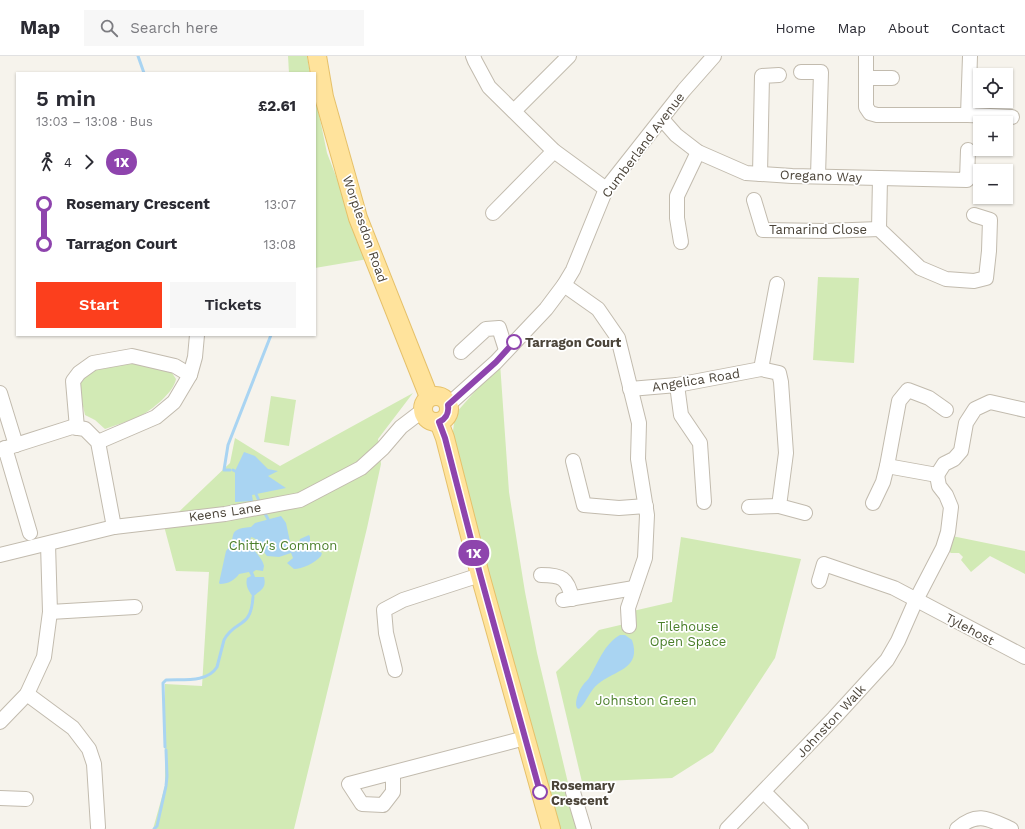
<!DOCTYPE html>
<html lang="en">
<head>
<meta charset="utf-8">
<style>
  :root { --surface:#fff; --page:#f7f7f7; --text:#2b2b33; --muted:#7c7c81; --line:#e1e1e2; --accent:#fc3f1d }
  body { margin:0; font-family:"Work Sans",sans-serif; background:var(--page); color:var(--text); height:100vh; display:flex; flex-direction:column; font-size:15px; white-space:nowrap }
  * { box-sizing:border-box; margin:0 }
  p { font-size:13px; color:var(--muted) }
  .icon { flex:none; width:22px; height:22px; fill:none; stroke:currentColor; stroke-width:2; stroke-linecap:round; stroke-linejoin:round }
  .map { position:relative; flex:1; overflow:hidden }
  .drawer { position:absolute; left:16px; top:16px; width:300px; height:264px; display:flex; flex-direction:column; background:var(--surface); border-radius:0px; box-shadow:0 1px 3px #0004 }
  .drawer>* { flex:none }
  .badge { padding:0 8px; border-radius:13px; font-size:14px; line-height:26px }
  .controls { position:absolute; left:973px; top:12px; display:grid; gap:8px }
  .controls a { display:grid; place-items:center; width:40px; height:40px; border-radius:0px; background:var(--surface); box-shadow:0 1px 3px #0004; font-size:20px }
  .map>.badge { position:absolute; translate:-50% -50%; box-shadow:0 0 0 2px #fff }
  .legs { display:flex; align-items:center; gap:6px; height:44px; padding:0 20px; font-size:13px }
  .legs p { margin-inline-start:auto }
  .headline { display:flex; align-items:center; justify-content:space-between; height:68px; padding:0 20px }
  h1 { font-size:22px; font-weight:600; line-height:30px }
  .cta { display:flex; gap:8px; margin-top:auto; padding:8px 20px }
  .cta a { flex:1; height:46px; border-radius:0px; background:var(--accent); color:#fff; font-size:16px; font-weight:600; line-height:46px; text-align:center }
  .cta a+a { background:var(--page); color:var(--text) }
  ul { padding:0 20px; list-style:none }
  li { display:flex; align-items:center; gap:14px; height:40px; font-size:15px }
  li i { display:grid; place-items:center; width:6px; height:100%; margin:0 5px; background:currentColor }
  li i::after { content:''; width:10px; height:10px; margin:-5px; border:3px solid; border-radius:50%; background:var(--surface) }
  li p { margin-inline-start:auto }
  li:first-child i { background:linear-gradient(#0000 50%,currentColor 0) }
  li:last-child i { background:linear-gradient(currentColor 50%,#0000 0) }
  header { display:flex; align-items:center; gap:24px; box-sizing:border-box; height:56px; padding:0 20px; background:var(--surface); border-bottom:1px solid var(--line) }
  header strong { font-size:19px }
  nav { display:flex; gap:22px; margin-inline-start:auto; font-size:14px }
  .search { width:280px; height:36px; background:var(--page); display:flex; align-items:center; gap:10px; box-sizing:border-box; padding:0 14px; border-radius:0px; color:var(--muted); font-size:15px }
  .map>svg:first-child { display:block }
  .green { fill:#d2eab5 }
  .water { fill:#a9d4f2 }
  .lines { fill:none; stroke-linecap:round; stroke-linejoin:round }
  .stream { stroke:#a9d4f2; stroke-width:3 }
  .minor-casing { stroke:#c2bbae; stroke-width:16 }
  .major-casing { stroke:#e6c16a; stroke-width:20 }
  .minor { stroke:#fff; stroke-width:14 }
  .major { stroke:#ffe39c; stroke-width:18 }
  .line-1-casing { stroke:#fff; stroke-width:9 }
  .line-1 { stroke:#8e44ad; stroke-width:6 }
  .stop-1-dot { fill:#fff; stroke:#8e44ad; stroke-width:2 }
  .labels { text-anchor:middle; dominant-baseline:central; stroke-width:3.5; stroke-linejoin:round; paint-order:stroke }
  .street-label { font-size:13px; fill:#4b4439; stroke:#fff }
  .stop-label { font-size:13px; font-weight:bold; fill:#4b4439; stroke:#fff; text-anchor:start }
  .park-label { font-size:13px; fill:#4a7f2a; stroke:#fff }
</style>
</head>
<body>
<header>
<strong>Map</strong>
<div class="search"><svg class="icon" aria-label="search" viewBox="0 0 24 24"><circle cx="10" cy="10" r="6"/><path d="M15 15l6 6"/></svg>Search here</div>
<nav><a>Home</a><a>Map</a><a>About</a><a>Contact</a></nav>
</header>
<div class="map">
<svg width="1025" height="773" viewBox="0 0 1025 773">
  <rect width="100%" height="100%" fill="#f6f3ec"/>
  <!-- green -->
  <g class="green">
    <path d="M288,0H307L310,17H289Z"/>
    <path d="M315,39L327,97L368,203L315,212Z"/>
    <path d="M818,221L859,222L854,307L813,304Z"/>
    <path d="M144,305L172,317L176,323C174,336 152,354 140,360C129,365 116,369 105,373L95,364L85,359L79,333L82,316L89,313Z"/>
    <path d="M500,307L509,436L525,536L537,597L579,773H558L452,384L455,358Z"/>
    <path d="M413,337L378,383L381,408L367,472L294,773H153L165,730V628L202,630L209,516L176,515L164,470L230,407L235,382L280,410Z"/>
    <path d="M271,340L296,344L289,390L264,386Z"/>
    <path d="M952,480L1025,495V518L990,500L971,516L961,504L963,501L959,497H951L948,495Z"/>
    <path d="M681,481L801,503L775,602L713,696L672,722L582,726L556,616L599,574L633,566V555L672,546Z"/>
  </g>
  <!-- water -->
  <g class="water">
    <path d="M244,396L255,400L268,413L278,415L268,420L286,432L252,439L253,445L235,446V415Z"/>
    <path d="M281,460L286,467L292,495L294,496L297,494L300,483L309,479L310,481V491L322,497L321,500C315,507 302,513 294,513L287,507L293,502L291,497L279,501L267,500C261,493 261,484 251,481C247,492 262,499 264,510L263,515L256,514L253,516L255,521H264C267,533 260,534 253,541C249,535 245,530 247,522L251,520L249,516L239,518C235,524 228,528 220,528L219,527L226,495C239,481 224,473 251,471L255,467Z"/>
    <path d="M620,579H625L632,584C642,613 615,614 598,628C589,635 587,646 579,653L577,652C574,646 579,634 583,629C585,626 587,625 589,622C598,607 604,588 620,579Z"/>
  </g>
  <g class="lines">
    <!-- stream -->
    <g class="stream">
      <path d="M138,0L144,17"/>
      <path d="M230,414H224L228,389L271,279"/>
      <path d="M233,414L235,415"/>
      <path d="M256,438L260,447"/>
      <path d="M263,454L268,463"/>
      <path d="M165,691L163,627L166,624C183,623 207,627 217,611L224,584C235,563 251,574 253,541"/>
      <path d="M154,773L157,770L166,730L167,720L166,694"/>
    </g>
    <defs>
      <g id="minor">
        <path d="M473,0L475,5L489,31L554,95L606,133"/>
        <path d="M866,0V51L870,57L877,59H968L970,0"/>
        <path d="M801,16H821L818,120"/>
        <path d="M866,22H892"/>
        <path d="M514,55L569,0"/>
        <path d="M968,59L1012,61"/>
        <path d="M662,63L676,79L698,96L746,117L792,120L967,124L968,94"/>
        <path d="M760,118L762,20L779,19"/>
        <path d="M880,122L879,173L920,212L946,223L974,225L986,222L989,195L990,164L974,159"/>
        <path d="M754,144L763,174L826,175L879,173"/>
        <path d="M493,157L554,95"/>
        <path d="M681,186L677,162V140L698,96"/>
        <path d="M564,229L598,253L618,282L639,367L638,403L647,459L645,502L628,552L629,570"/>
        <path d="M461,296L486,273L499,272L506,294"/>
        <path d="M761,313L777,228"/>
        <path d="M190,319L195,301L197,279"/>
        <path d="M677,329L681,359L700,387L704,446"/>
        <path d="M630,333L677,329L761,313L779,317L781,326L786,397L779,450L805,457"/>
        <path d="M0,337L16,389"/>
        <path d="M448,349L496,306L546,253L564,229L573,214L606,133L684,34L714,0"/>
        <path d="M77,372L73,325L79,317L93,307L132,300L175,310L190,319L174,346L156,361L98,386"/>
        <path d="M5,392L30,477"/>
        <path d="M0,394L72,371L85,373L98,386L114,471"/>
        <path d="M573,405L584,449L619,452L646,450"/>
        <path d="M937,419L887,410L899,345L908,334L929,342L946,354"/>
        <path d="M937,419L944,408L954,403L961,395L966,367L975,353L990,346L1025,354"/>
        <path d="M873,447L883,426L887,410"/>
        <path d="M749,451L779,450"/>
        <path d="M0,499L114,471L225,458L300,444L361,412L383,392L401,371L422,355"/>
        <path d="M541,519C562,519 568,522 572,543"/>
        <path d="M819,525L824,508L894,532L1025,601"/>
        <path d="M563,544L634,532"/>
        <path d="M50,556L135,551"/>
        <path d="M395,614L386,577L384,554L403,544L480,519"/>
        <path d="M27,638L73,672L89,693L94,708L98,771"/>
        <path d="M0,666L27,638L44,601L50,556L48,488"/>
        <path d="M393,717V736L383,749L362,748L349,728L525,682"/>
        <path d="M573,736L584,773"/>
        <path d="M764,736L801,773"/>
        <path d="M0,742L26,743"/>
        <path d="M727,773L834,662L887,604L898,585L916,544L943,492L948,476L951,451L946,439L939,430L937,419"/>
        <path d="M957,773C977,755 989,763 1011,773"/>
      </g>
      <g id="major">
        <path d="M317,0L324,41L358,162L429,341"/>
        <circle cx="436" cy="353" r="13"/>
        <path d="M439,366L445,382L480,519L551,773"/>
      </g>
    </defs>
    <!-- minor casing -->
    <use href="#minor" class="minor-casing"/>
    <!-- major casing -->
    <use href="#major" class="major-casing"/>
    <!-- minor -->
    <use href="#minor" class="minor"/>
    <!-- major -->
    <use href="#major" class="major"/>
  </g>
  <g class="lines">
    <defs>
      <path id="line-1" d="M514,286L496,306L448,349C449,357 447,362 439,366L445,382L480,518L540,736"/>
    </defs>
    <!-- line-1 casing -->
    <use href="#line-1" class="line-1-casing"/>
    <!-- line-1 -->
    <use href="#line-1" class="line-1"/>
  </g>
  <!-- markers -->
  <g class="stop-1-dot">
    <circle cx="514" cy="286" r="7"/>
    <circle cx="540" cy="736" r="7"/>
  </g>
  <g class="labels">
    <!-- street labels -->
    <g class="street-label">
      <text transform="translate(643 89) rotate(-53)">Cumberland Avenue</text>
      <text transform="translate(821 120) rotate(2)">Oregano Way</text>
      <text transform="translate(365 173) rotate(71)">Worplesdon Road</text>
      <text x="818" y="173">Tamarind Close</text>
      <text transform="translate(696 324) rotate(-9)">Angelica Road</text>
      <text transform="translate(225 456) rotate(-8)">Keens Lane</text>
      <text transform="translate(970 573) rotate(28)">Tylehost</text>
      <text transform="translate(831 665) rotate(-47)">Johnston Walk</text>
    </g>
    <!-- stop labels -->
    <g class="stop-label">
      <text x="525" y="286">Tarragon Court</text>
      <text x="551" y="729">Rosemary<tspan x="551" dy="15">Crescent</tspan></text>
    </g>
    <!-- park labels -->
    <g class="park-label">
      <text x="283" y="489">Chitty's Common</text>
      <text x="688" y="570">Tilehouse<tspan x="688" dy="15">Open Space</tspan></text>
      <text x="646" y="644">Johnston Green</text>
    </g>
  </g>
</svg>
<div class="controls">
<a><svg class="icon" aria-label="locate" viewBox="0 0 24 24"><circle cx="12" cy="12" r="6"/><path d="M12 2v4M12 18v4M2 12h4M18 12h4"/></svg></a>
<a>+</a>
<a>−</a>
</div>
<b class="badge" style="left:474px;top:497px;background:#8e44ad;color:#fff">1X</b>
<section class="drawer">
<div class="headline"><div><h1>5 min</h1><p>13:03 – 13:08 · Bus</p></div><b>£2.61</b></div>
<div class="legs"><svg class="icon" aria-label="walk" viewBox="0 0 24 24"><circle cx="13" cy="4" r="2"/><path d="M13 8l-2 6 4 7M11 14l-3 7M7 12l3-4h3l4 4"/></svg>4<svg class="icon" aria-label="forward" viewBox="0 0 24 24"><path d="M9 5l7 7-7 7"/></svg><b class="badge" style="background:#8e44ad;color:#fff">1X</b></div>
<ul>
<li><i style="color:#8e44ad"></i><b>Rosemary Crescent</b><p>13:07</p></li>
<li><i style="color:#8e44ad"></i><b>Tarragon Court</b><p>13:08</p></li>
</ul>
<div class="cta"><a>Start</a><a>Tickets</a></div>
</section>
</div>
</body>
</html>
